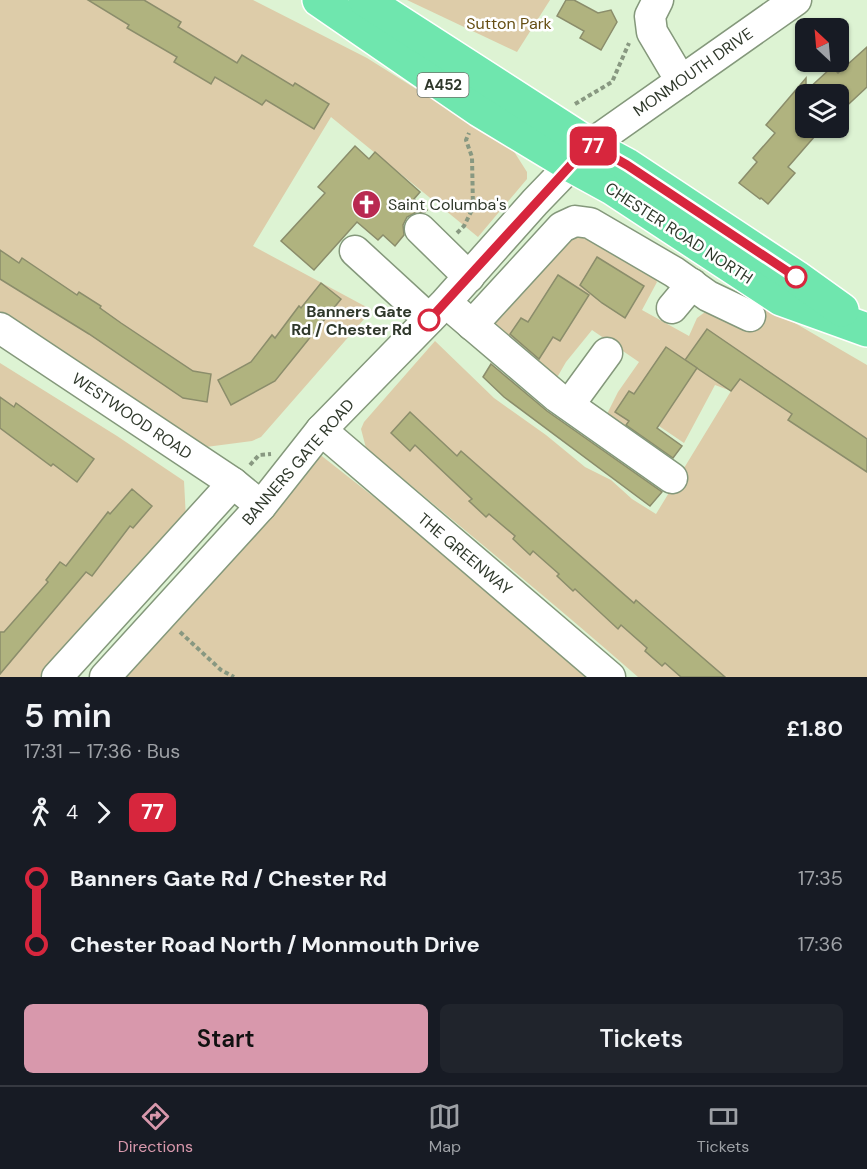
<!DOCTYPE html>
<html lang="en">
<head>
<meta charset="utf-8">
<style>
  :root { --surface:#171b24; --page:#20242c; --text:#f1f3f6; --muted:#9ea1a6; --line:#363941; --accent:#d898ac }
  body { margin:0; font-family:"DM Sans",sans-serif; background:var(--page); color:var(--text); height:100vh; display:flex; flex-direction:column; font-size:22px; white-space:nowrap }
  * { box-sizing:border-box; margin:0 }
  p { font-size:20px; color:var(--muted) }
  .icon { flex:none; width:33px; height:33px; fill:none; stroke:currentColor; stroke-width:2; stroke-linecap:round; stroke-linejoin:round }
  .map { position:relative; height:677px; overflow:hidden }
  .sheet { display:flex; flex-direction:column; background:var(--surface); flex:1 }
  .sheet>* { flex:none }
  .badge { padding:0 12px; border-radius:9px; font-size:21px; line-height:39px }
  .needle { width:39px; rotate:334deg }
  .tools { position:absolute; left:795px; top:18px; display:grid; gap:12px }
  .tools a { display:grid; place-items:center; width:54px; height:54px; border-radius:9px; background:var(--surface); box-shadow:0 2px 4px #0004; font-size:30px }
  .map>.badge { position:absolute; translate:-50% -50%; box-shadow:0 0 0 3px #fff }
  .legs { display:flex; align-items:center; gap:9px; height:66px; padding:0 24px; font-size:20px }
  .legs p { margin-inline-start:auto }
  .summary { display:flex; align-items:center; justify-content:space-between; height:102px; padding:0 24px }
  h1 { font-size:33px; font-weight:600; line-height:45px }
  .action { display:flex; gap:12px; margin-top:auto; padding:12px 24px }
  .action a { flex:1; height:69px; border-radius:9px; background:var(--accent); color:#111; font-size:24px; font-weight:600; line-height:69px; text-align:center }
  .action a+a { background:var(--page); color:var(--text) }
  ul { padding:0 24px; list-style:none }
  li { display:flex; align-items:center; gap:21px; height:66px; font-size:22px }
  li i { display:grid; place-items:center; width:9px; height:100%; margin:0 8px; background:currentColor }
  li i::after { content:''; width:15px; height:15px; margin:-8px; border:4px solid; border-radius:50%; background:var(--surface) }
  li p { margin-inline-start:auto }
  li:first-child i { background:linear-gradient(#0000 50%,currentColor 0) }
  li:last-child i { background:linear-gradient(currentColor 50%,#0000 0) }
  .tabs { display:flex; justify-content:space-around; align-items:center; height:84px; border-top:2px solid var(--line); background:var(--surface); font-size:16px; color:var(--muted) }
  .tabs a { display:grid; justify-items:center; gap:3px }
  .tabs .current { color:var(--accent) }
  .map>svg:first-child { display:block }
  .green { fill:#ddcca9 }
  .building { fill:#b0b37f; stroke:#8b8d6b; stroke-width:1.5 }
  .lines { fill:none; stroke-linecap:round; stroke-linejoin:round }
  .minor-casing { stroke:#84987b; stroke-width:33 }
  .highway-casing { stroke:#fff; stroke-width:36 }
  .path { stroke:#889881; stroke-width:4; stroke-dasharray:4.5 3; stroke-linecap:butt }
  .minor { stroke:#fff; stroke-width:30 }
  .highway { stroke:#6fe6ae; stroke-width:33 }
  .line-1-casing { stroke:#fff; stroke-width:14 }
  .line-1 { stroke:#d7263d; stroke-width:9 }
  .stop-1-dot { fill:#fff; stroke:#d7263d; stroke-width:3 }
  .labels { text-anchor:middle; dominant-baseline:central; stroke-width:5; stroke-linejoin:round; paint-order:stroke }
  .shield { fill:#fff; stroke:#6d746b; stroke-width:1.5 }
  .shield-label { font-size:15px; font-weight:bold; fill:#2f382b }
  .park-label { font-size:16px; fill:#664e13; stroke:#fff }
  .street-label { font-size:16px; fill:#2f382b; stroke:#fff }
  .poi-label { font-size:16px; fill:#2f382b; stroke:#fff; text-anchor:start }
  .stop-label { font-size:16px; font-weight:bold; fill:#2f382b; stroke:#fff; text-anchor:end }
</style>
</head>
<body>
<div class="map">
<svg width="867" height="677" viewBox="0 0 867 677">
  <rect width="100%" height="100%" fill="#ddf3d3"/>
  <!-- green -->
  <g class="green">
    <path d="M0,0H253L367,58L513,150L527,172V179L478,237L331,117L253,246L372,310L261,437L252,441L206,447L151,417L0,312Z"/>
    <path d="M407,0H550L517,52Z"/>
    <path d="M577,231L649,269L657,282L642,310L689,336L697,318L705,312L715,313L749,331L764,305L867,365V677H638C549,599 457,524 366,448L361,429L364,422L435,341L494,398L546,435L585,467L611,480L632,499L656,514L731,391L715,385L684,443L653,422L641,441L606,416L618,392L639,362L592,330L566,362L555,381L491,321Z"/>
    <path d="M0,363L117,436L184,481L186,519L40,677H0Z"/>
    <path d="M318,453L600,675L602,677H126Z"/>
  </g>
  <!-- building -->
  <g class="building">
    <path d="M88,0H144L181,22L178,27L237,63L242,55L293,86L295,83L329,104L314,129L266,100L262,105L215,77L211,84L174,62L177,57L127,28L129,25Z"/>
    <path d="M566,0H574L598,13L611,10L617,22L601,50L580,38L584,31L557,16Z"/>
    <path d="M867,47V87L838,114V94H806V128H822L788,167L795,173L768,204L761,198L760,199L739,183L757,162L753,158L775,133L766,125L806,78V91L832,67L838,73Z"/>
    <path d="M355,146L369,159L375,152L420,192L414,199L427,210L425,212L415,213L407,217L403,225L404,235L395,246L383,235L378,240L357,222L314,270L281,241L325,193L318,187Z"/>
    <path d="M0,250L19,263L22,258L77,295L79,292L101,306L100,308L121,323L193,371L211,374L207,402L183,398L89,334L0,279Z"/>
    <path d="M597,257L644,286L625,318L602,303L580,285Z"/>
    <path d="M558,275L589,295L560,341L553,337L539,359L510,334L521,318L528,322Z"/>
    <path d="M321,283L341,299L275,381L231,405L218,380L251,362L272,335L275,338L299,306L301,308Z"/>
    <path d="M707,329L867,439V472L788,420L792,414L740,379L731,391L685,360Z"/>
    <path d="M666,347L697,368L657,428L682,446L673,458L626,425L629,421L615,412L629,391L634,394Z"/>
    <path d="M491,364L547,411L662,492L650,506L504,397L483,377Z"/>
    <path d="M0,397L14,407L16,403L94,459L77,482L53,464L51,466L0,428Z"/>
    <path d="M410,412L457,456L461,451L634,603L636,600L725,677H681L665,663L662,666L645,651L647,648L621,625L618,629L575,589L573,591L557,576L559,574L533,551L530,555L513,539L515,536L489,514L486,517L469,501L472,499L415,445L410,451L391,433Z"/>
    <path d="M132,489L152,506L133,528L130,526L92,576L86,572L0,674V632H4L48,582L46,580L60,562L66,566L108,512L110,514Z"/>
  </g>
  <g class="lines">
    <defs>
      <g id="minor">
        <path d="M658,0L650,16L652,32L681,81"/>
        <path d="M420,229L469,277"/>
        <path d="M355,251L429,319"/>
        <path d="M672,308L692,284"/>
        <path d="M457,312L557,397L672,478"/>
        <path d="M472,325L562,227L575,221L590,223L674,272L708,296L750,316"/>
        <path d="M0,328L233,483L261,506"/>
        <path d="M569,405L607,353"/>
        <path d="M321,430L610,677"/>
        <path d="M57,677L233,483"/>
        <path d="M105,677L261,506L321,430L445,303L535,202L590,145L796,0"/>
      </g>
      <g id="highway">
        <path d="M319,0L479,110L570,165L612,188L781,299L867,330"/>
        <path d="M365,0L590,145L627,165L796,277L842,310"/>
      </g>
    </defs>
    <!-- minor casing -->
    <use href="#minor" class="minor-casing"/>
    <!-- highway casing -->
    <use href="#highway" class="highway-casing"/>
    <!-- path -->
    <g class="path">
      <path d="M575,104L612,82L629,43"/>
      <path d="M457,233L464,226L473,208L472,157L466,140L469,133"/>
      <path d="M250,465L259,455L271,454"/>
      <path d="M180,632L221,670L234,677"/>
    </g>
    <!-- minor -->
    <use href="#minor" class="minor"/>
    <!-- highway -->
    <use href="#highway" class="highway"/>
  </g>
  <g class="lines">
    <defs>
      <path id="line-1" d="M429,320L590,144L627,165L796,277"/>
    </defs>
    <!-- line-1 casing -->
    <use href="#line-1" class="line-1-casing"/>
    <!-- line-1 -->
    <use href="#line-1" class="line-1"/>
  </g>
  <!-- icons -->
  <defs>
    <symbol id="church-disc" viewBox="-11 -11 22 22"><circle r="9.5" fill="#b92951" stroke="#fff"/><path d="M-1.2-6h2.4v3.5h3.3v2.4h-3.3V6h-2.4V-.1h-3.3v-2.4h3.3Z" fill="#fff"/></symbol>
  </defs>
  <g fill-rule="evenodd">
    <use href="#church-disc" x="350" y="188" width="33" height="33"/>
  </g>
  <!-- markers -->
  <g class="stop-1-dot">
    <circle cx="796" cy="277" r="10"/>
    <circle cx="429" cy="320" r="10"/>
  </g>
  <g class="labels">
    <!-- shield labels -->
    <rect class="shield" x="417.5" y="73" width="51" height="24" rx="4.5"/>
    <g class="shield-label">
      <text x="443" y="85">A452</text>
    </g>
    <!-- park labels -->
    <g class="park-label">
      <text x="509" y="23">Sutton Park</text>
    </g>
    <!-- street labels -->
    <g class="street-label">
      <text transform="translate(693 72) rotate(-35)">MONMOUTH DRIVE</text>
      <text transform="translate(679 233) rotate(33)">CHESTER ROAD NORTH</text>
      <text transform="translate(132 416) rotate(34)">WESTWOOD ROAD</text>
      <text transform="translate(298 462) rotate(-49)">BANNERS GATE ROAD</text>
      <text transform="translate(465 554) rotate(40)">THE GREENWAY</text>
    </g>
    <!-- poi labels -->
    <g class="poi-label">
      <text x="388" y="204">Saint Columba's</text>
    </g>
    <!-- stop labels -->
    <g class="stop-label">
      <text x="412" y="311">Banners Gate<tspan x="412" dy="18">Rd / Chester Rd</tspan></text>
    </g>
  </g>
</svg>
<div class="tools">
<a><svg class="needle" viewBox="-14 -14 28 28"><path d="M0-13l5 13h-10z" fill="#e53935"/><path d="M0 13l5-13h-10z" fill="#9ea1a6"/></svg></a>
<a><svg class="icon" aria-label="layers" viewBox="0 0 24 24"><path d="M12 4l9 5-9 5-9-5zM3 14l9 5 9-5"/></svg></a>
</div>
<b class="badge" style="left:593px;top:146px;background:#d7263d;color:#fff">77</b>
</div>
<section class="sheet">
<div class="summary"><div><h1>5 min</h1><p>17:31 – 17:36 · Bus</p></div><b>£1.80</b></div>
<div class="legs"><svg class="icon" aria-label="walk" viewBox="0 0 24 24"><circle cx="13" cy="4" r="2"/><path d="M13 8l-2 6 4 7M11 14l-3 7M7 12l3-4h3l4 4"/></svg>4<svg class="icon" aria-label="forward" viewBox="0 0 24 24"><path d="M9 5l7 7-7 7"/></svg><b class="badge" style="background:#d7263d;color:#fff">77</b></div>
<ul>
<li><i style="color:#d7263d"></i><b>Banners Gate Rd / Chester Rd</b><p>17:35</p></li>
<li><i style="color:#d7263d"></i><b>Chester Road North / Monmouth Drive</b><p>17:36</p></li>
</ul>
<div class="action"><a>Start</a><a>Tickets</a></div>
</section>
<nav class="tabs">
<a class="current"><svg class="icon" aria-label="directions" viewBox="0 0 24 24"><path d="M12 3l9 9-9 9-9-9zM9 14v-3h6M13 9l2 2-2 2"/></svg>Directions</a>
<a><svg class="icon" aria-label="map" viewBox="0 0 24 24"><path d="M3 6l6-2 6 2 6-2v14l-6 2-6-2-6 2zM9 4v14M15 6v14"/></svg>Map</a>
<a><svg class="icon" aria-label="tickets" viewBox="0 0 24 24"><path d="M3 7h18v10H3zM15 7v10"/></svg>Tickets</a>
</nav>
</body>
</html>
